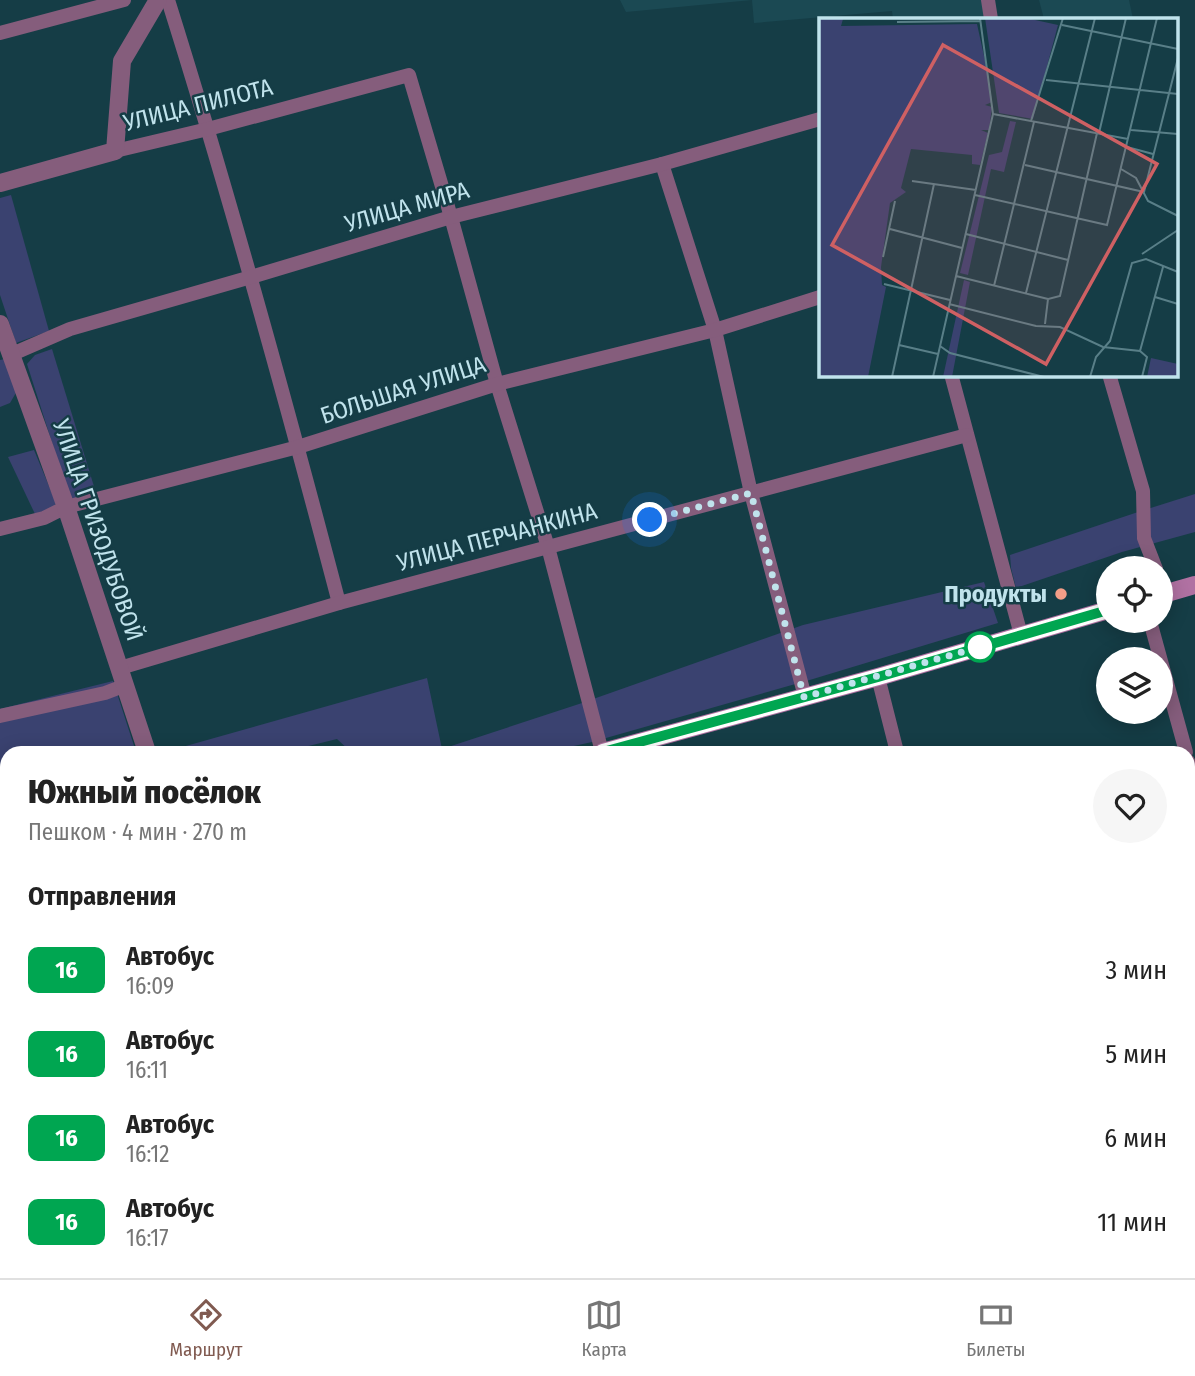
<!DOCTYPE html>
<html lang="ru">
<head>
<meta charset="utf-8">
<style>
  :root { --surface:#fff; --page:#f6f6f6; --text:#222; --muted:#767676; --line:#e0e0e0; --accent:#805a50 }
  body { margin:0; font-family:"Fira Sans Condensed",sans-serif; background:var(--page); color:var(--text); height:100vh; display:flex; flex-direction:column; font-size:26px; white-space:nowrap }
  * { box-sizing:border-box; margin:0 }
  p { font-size:23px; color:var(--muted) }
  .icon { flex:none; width:38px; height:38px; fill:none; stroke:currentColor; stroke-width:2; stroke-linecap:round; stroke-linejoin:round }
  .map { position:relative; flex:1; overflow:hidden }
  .details { position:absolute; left:0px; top:746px; width:1195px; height:534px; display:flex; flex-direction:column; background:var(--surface); border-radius:21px 21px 0 0; box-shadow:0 4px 18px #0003 }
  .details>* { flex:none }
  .badge { padding:0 14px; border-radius:10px; font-size:24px; line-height:46px }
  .fabs { position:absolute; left:1096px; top:556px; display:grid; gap:14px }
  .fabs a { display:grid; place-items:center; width:77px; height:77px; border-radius:50%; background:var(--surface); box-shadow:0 4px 18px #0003; font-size:35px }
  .you { position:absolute; width:35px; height:35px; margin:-18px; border:5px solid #fff; border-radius:50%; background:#1a73e8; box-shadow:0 0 0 10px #1a73e833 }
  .map>.badge { position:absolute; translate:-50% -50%; box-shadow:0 0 0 4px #fff }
  h2 { padding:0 28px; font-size:26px; line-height:63px }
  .round { display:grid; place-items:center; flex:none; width:74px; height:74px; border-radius:37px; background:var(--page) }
  .headline { display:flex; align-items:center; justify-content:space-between; height:119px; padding:0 28px }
  h1 { font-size:33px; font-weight:800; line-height:52px }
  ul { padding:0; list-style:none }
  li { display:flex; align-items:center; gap:21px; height:84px; padding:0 28px }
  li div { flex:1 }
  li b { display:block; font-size:26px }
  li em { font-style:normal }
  li .badge { min-width:77px; font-weight:700; text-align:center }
  .tab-bar { display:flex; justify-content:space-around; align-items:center; height:98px; border-top:2px solid var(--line); background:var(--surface); font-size:19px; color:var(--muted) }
  .tab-bar a { display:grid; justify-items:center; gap:4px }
  .tab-bar .active { color:var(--accent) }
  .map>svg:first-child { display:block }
  .built { fill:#1b4953 }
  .green { fill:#3a4270 }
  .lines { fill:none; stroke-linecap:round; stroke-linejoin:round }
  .service { stroke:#855d7c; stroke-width:7 }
  .minor { stroke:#855d7c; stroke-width:14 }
  .tertiary { stroke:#855d7c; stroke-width:18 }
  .secondary { stroke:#b071a2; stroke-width:18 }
  .line-casing { stroke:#fff; stroke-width:16 }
  .line { stroke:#00a651; stroke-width:10 }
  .walk { stroke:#c0e3ec; stroke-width:7; stroke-dasharray:0 12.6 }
  .poi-dot { fill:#f49e88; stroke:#153d46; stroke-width:2.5 }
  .stop-dot { fill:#fff; stroke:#00a651; stroke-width:3.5 }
  .labels { text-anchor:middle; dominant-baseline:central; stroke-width:5; stroke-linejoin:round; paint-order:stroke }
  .street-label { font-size:24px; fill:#c0e3ec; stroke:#153d46 }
  .poi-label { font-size:24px; font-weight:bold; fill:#c0e3ec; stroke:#153d46; text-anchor:end }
  .inset-road { fill:none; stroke:#597f88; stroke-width:2 }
  .view { fill:#cf6063; fill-opacity:0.15; stroke:#cf6063; stroke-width:3.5 }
  .inset-edge { fill:none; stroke:#c0e3ec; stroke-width:3.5 }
</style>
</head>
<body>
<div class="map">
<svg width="1195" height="1278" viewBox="0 0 1195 1278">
  <rect width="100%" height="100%" fill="#153d46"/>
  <!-- built -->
  <g class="built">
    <path d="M620,0H988L991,19H893L892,11L754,23L752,0L626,12Z"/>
    <path d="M1039,0H1129L1133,19H1044Z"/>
  </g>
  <!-- green -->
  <g class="green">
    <path d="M11,195L49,331L16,343L0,295V198Z"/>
    <path d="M52,349L96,493L75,501L69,496L27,364L35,355Z"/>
    <path d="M5,359L17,391L10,403L0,407V360Z"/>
    <path d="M34,450L56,503L53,508L35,514L8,457Z"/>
    <path d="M1195,494V532L1122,552L1016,588L1011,568L1010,555L1138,512Z"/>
    <path d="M984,582L998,623L813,679L592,742L547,752H351L337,739L284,752H168V751L427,678L442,749L579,704L803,625Z"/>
    <path d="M113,681L136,752H7V956L0,962V709Z"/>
    <path d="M1195,980V1278H0V1014L7,1008V1272H1188V985Z"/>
  </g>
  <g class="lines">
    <!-- service -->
    <path class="service" d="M307,1272L309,1278"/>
    <!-- minor -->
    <g class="minor">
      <path d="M168,0C231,200 286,401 339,603"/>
      <path d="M988,0L991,19"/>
      <path d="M0,33L124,0"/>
      <path d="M115,151L208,129L409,75L451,217L497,384L548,547L602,752"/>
      <path d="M662,164L715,330L751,493L805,697"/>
      <path d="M10,355L70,329L251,277L451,217L662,164L820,119"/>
      <path d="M951,374L1021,635"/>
      <path d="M1109,374L1143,491L1144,538L1156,569"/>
      <path d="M0,529L44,518L66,507L298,447L497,384L715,330L820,297"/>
      <path d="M1160,579L1166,593"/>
      <path d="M1150,621L1186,752"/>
      <path d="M120,668L339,603L967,435"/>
      <path d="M878,677L897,752"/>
      <path d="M0,716L105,693L126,685"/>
      <path d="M1188,761L1195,786"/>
      <path d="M1188,800L1195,798"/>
    </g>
    <!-- tertiary -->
    <g class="tertiary">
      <path d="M0,183L115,151L122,61L158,0"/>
      <path d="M0,324L66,507L147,752"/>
    </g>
    <!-- secondary -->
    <g class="secondary">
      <path d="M1160,595L1195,585"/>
      <path d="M603,752L878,677L1108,610"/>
      <path d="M0,1000L7,994"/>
    </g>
  </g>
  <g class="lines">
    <defs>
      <path id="line" d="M603,752L878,677L1108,610"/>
    </defs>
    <!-- line casing -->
    <use href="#line" class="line-casing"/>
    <!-- line -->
    <use href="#line" class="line"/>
    <!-- walk -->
    <path class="walk" d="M650,520L751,493L804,697L983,646L980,647"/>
  </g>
  <!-- markers -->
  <circle class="poi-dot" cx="1061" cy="594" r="7"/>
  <circle class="stop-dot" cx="980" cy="647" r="14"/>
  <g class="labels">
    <!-- street labels -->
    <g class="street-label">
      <text transform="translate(198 105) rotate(-14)">УЛИЦА ПИЛОТА</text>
      <text transform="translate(407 207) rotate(-16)">УЛИЦА МИРА</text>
      <text transform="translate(403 390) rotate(-18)">БОЛЬШАЯ УЛИЦА</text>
      <text transform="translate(98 530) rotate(71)">УЛИЦА ГРИЗОДУБОВОЙ</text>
      <text transform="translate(497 537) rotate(-15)">УЛИЦА ПЕРЧАНКИНА</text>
    </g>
    <!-- poi labels -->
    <g class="poi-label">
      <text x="1047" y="594">Продукты</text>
    </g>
  </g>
  <!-- overview -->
  <g transform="translate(819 18)">
    <rect width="359" height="359" fill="#153d46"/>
    <path d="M0,0H145L24,1L22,8L158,6L169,56L173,84L166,87L173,89L170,112H162L169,115L161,147L153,146V137L92,131L82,170L87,174L71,185L62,249L63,267L67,269L49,359H0ZM166,0H207L239,7L214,101L180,95ZM191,103L197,104L185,154L172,151L149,257L141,255L170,137L183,134ZM145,262L151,264L133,359H124ZM332,340L359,346V359H328Z" fill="#3a4270"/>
    <path class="inset-road" d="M78,4L161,3M243,7L359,31M227,62L359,76M174,96L309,121M212,103L244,0M312,112L359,116M280,115L307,0M308,129L334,136M206,147L325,174L359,40M302,151L317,160L329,183L359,198M93,163L157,172M156,177L288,207L338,0M71,211L143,230M147,216L249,242M323,236L359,212M64,239L76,183M137,258L229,281M65,266L131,282M175,268L215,104M207,275L276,0M336,279L359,286M130,286L217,308L241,309L284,329L321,333L328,339L323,359M226,306L229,281L241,278L278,115M80,327L119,336M121,328L131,335L225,359M321,333L344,249M73,359L115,166M114,359L174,96L161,0M271,359L277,339L291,323L313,245L327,241L359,254"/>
    <path class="view" d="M124,27L338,146L227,346L13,227Z"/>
    <rect width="359" height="359" class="inset-edge"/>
  </g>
</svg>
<div class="fabs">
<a><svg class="icon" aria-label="locate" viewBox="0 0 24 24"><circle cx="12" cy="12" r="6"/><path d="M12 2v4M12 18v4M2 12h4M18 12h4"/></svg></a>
<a><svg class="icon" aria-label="layers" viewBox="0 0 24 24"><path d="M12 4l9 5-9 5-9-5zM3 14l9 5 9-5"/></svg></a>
</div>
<div class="you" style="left:650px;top:520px"></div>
<section class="details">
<div class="headline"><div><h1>Южный посёлок</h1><p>Пешком · 4 мин · 270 m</p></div><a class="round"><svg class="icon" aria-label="heart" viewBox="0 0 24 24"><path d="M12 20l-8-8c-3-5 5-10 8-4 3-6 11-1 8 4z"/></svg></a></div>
<h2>Отправления</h2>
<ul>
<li><span class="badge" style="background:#00a651;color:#fff">16</span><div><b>Автобус</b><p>16:09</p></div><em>3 мин</em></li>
<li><span class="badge" style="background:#00a651;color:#fff">16</span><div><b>Автобус</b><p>16:11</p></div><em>5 мин</em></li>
<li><span class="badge" style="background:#00a651;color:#fff">16</span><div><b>Автобус</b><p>16:12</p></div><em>6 мин</em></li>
<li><span class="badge" style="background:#00a651;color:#fff">16</span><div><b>Автобус</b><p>16:17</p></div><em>11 мин</em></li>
</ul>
</section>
</div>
<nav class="tab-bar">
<a class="active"><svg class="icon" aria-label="directions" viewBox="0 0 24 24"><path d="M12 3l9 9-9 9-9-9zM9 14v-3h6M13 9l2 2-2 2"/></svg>Маршрут</a>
<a><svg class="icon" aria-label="map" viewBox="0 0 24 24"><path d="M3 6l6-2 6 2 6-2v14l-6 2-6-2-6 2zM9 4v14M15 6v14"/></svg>Карта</a>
<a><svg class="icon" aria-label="tickets" viewBox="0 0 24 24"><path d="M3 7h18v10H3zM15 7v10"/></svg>Билеты</a>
</nav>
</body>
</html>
